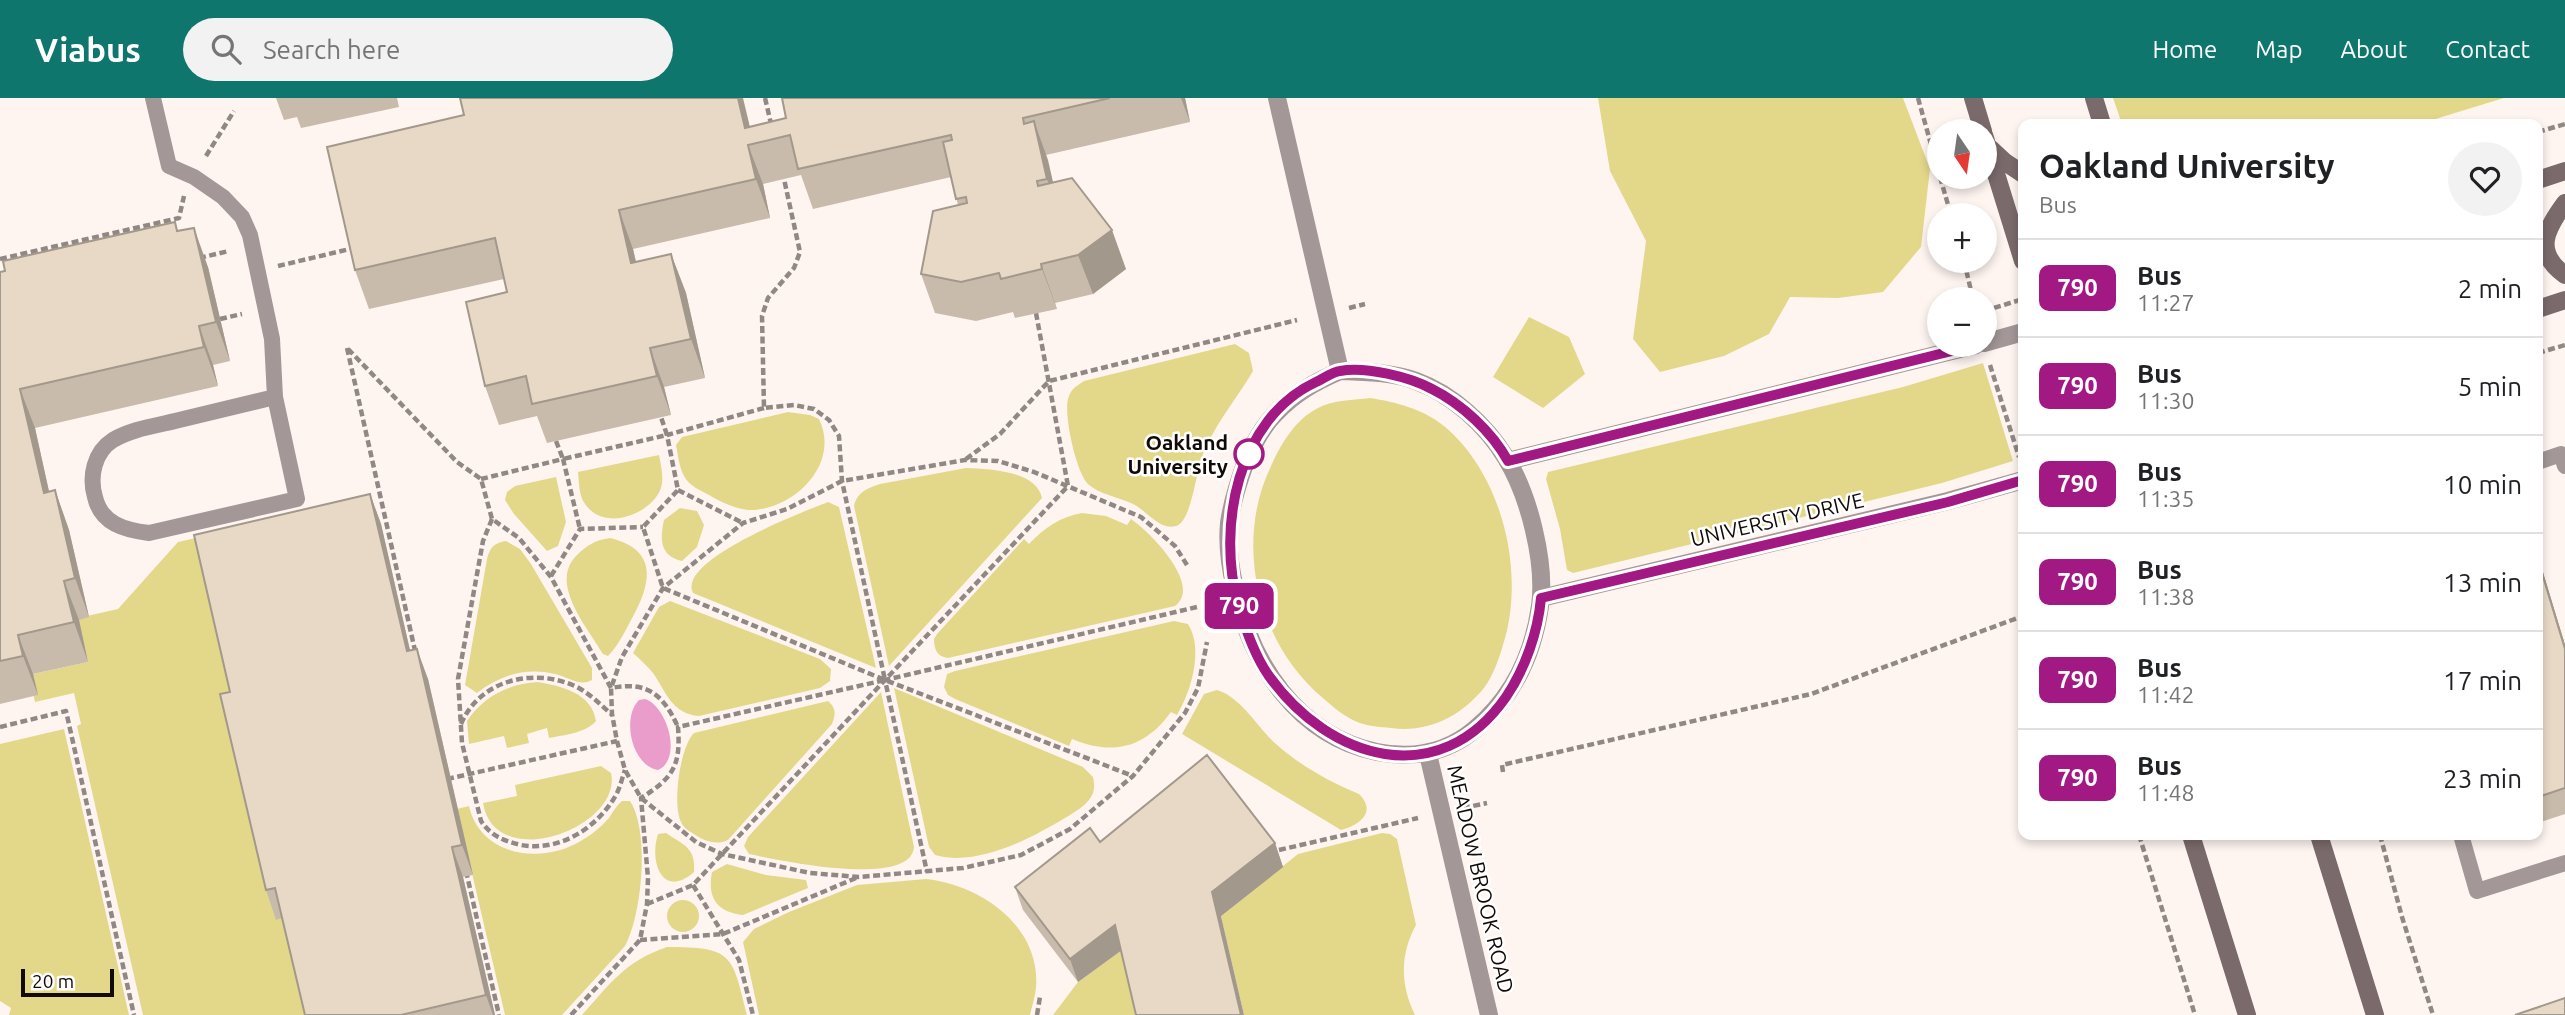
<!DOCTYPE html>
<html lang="en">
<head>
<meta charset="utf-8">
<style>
  :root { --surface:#fff; --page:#f2f2f2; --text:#202124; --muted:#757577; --line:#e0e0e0; --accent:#0f766e }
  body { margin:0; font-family:Ubuntu,sans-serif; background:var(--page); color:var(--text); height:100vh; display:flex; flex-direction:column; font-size:26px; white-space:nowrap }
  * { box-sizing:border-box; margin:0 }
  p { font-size:23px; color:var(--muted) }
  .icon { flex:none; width:38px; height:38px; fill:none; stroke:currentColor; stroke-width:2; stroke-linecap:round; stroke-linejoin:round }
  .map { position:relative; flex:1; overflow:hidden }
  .sheet { position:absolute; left:2018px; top:21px; width:525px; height:721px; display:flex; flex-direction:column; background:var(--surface); border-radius:14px; box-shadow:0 4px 10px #0003 }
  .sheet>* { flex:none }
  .badge { padding:0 14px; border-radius:10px; font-size:24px; line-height:46px }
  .needle { width:46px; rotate:167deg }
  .controls { position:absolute; left:1927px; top:21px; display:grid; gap:14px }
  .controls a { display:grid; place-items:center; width:70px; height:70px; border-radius:50%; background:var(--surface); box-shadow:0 4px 10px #0003; font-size:35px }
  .scale { position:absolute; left:21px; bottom:18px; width:93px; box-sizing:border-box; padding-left:7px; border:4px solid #120a07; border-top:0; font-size:19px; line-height:24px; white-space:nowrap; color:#120a07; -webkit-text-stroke:5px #fff; paint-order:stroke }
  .map>.badge { position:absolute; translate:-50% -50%; box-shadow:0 0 0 4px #fff }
  .round { display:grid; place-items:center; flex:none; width:74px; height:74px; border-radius:37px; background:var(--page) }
  .summary { display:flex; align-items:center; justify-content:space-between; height:119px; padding:0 21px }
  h1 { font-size:33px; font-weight:700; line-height:52px }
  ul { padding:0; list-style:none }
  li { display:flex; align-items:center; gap:21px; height:98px; padding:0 21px; border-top:2px solid var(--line) }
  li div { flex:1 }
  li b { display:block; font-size:26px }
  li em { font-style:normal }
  li .badge { min-width:77px; font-weight:700; text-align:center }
  header { display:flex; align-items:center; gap:42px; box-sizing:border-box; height:98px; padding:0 35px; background:var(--accent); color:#fff }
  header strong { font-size:33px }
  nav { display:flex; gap:38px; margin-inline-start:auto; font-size:24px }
  .search { width:490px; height:63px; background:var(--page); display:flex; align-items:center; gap:18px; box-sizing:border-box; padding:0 24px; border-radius:38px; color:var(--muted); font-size:26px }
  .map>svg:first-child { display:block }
  .green { fill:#e3d88a }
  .water { fill:#ea9cca }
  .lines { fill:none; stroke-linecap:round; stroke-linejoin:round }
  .path { stroke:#918885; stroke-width:4.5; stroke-dasharray:7 3.5; stroke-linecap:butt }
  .lane { stroke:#a39798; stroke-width:16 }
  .street { stroke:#a39798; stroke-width:18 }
  .secondary { stroke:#7a6a6b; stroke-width:18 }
  .wall { fill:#c8bbab }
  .shaded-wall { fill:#a2988b }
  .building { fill:#e8d9c7; stroke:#a2988b; stroke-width:2 }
  .line-casing { stroke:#fff; stroke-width:16 }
  .line { stroke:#a31984; stroke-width:10 }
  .stop-dot { fill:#fff; stroke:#a31984; stroke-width:3.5 }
  .labels { text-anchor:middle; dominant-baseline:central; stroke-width:5; stroke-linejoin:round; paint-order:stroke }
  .stop-label { font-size:21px; font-weight:bold; fill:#120a07; stroke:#fff; text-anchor:end }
  .street-label { font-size:21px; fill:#120a07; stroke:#fff }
</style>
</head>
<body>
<header>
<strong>Viabus</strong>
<div class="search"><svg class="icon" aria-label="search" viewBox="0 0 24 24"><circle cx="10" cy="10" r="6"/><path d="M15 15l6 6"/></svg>Search here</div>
<nav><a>Home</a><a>Map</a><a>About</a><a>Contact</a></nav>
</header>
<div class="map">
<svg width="2565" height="917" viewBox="0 0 2565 917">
  <rect width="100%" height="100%" fill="#fef5f1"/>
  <!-- green -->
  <g class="green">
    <path d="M1598,0H1903L1930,71L1921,149L1883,194L1838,200L1790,199L1769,236L1724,258L1660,274L1633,241L1646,143L1610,73Z"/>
    <path d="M2113,0H2504L2419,26H2122Z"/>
    <path d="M1529,219L1569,239L1585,276L1543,310L1493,279Z"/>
    <path d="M1235,246L1249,255L1253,273C1235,304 1211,330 1200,365C1196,379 1190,425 1176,428C1161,433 1147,414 1135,407C1120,399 1099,397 1087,385C1076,373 1062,312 1069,298C1072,290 1078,287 1084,283Z"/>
    <path d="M1983,265L2013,363L1942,385L1573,475L1567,472L1560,431L1546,381L1548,374L1903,289Z"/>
    <path d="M1370,300C1396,304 1423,311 1444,328C1503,377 1526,476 1503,547C1499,561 1493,578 1484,590C1460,619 1428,635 1391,630C1380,629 1365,628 1355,623C1344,618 1333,609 1324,601C1257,546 1233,444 1272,366C1282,344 1296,321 1318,310C1333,302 1354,302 1370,300Z"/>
    <path d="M788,314L810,317L819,321C840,364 798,408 755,412C739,413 723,405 709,397C700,392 689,388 684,378C679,369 678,357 676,347L682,339Z"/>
    <path d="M659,357C661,367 664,380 661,390C651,417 604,434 585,406C579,398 579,385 578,374Z"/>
    <path d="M966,370C988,371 1036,372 1042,400L889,568L854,408C857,394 868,390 880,386Z"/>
    <path d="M556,379L566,424L558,448L547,453L514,416L505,402L507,394L515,388Z"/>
    <path d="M828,404L839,409L876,570L693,495C676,462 805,413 828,404Z"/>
    <path d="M680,410L697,413L704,427L697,449L682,463C659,458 660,440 664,422Z"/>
    <path d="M1082,415L1106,418L1127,427L1131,421C1150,434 1203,487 1175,508L948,560C937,559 934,551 934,541L937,536L1024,441L1029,446C1044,430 1060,419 1082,415Z"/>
    <path d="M289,419L286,819L309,917H143L77,628L81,626L74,595L35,604L29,577L88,564L78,520L118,511L178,444Z"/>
    <path d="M610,440C663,453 649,491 629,526C623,537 617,549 608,558L603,556C588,530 548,485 577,457C587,447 596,442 610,440Z"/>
    <path d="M506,443L520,451L531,466L592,570V582C580,589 568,579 555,576C526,569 500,577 477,595L465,587L487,461C490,449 494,445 506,443Z"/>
    <path d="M670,503L820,561L831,571L830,583L820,590L699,618C672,616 666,594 653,575C647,568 640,561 633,555L659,509Z"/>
    <path d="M1174,523L1188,526C1204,551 1191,594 1177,617L1171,614C1145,650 1113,658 1072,641L1069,648L955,601L948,597L944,589L947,576L955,573Z"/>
    <path d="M538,584C561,588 592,595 596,623C586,635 564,637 549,640L547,630L527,636L529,645L507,650L504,638L469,646L467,623C484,598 508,586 538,584Z"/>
    <path d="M894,590L1083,669L1093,679C1094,684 1095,689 1093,695C1089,706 1075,714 1065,720C1030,741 977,769 935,757L929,749Z"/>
    <path d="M1217,592C1241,599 1258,630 1276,646C1301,668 1328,683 1359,696C1377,714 1360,727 1341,732L1182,636L1204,596Z"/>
    <path d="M881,594L914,749C911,791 777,762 749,756L744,748L748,739Z"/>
    <path d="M828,603C836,610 836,616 832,626L728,742C717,747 707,744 697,738C691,734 684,731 681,724C672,706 680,649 694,635Z"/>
    <path d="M64,631L129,917H9L11,910L0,903V646Z"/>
    <path d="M601,668L611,675C623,729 495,777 483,705L517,698L515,687Z"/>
    <path d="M622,703H630C650,733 642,817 625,848L562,917H505L457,711L469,708C480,757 539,767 579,744C590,738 601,729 609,720C613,714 616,708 622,703Z"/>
    <path d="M666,735C684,747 696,750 694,774C662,802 649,763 658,736Z"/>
    <path d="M1382,735L1390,736L1397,741L1416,827C1400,856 1400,887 1415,917H1244L1221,818L1298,756Z"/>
    <path d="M727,766L766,777L806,782L808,790L743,817C717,814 707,800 712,774Z"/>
    <path d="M926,781C981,787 1041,828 1036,890C1035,899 1032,908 1030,917H759L743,844L754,831L789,814L857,787Z"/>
    <circle cx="683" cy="818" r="16"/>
    <path d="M667,849C733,849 732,856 747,917H582C610,886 625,863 667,849Z"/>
    <path d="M1123,851L1139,917H1053L1078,884Z"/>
  </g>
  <!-- water -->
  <path class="water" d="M645,601C667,608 683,661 658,672C632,668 621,620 639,602Z"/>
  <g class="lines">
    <!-- path -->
    <g class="path">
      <path d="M765,0L772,30"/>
      <path d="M1918,0L1939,75"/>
      <path d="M2538,34L2565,26"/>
      <path d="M206,58L234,13"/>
      <path d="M1940,79L1951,117"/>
      <path d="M199,160L229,153"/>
      <path d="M0,161L179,120L184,98"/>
      <path d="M1964,163L1973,201"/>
      <path d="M278,168L354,150"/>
      <path d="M1349,210L1365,206"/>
      <path d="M1984,213L2023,201"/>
      <path d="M1036,215L1068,388L885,582L1197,509"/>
      <path d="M220,221L242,216"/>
      <path d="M347,250L416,557"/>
      <path d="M348,251L457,364L481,381L492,421L519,440L551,479L611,590C647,583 663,596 678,629"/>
      <path d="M2538,255L2565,247"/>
      <path d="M1990,267L2019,359"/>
      <path d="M764,310L667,337L678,392L643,429L663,490L885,582L842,383L839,338L829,322L814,311L794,307L764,310L762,218L768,200L794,170L800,154L784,81"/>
      <path d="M556,343L563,361L667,337L661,319"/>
      <path d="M966,361L1000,336L1049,283L1297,222"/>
      <path d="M481,381L563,361L580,431"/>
      <path d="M678,392L743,425"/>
      <path d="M492,421L483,443L458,581L462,645L481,723C491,738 504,743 521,747C560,754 597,730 616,697C620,690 622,680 625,672"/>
      <path d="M1187,467L1175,448L1141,419L1034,374L998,363L965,362L842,383L787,411L743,425L663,490L622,559L611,590L612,616L617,643L625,672L641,700L696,744L722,756L810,775L859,779L963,770L1021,757L1070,731L1133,678L1185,615L1198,590L1207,544"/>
      <path d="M551,478L580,431L643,429"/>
      <path d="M461,626C480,581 535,569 577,589C590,596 600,606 611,616"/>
      <path d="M0,629L66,613L134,917"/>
      <path d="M1503,674L1502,667L1811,596L2023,518"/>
      <path d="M447,681L617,643"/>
      <path d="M1463,710L1487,705"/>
      <path d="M2139,737L2195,917"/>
      <path d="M2380,737L2402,819L2433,917"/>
      <path d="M1279,752L1418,720"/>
      <path d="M466,773L499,917"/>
      <path d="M693,787L739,862L753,917"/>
      <path d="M647,806L693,787L885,582L927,774"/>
      <path d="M640,842L723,836L856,780"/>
      <path d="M571,917L640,842L647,806L648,780L641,700C673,680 681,668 678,629L885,582L1133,678"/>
      <path d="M1037,917L1040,899"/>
    </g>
    <!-- lane -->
    <g class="lane">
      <path d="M153,0L169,68L194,79L223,99L242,119L250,137L272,241L275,299L297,401L149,435C125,432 101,426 95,399C89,379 94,354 113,342C132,331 155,328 175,323C209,315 242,307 275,299"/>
      <path d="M2538,364L2561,356L2565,368"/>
      <path d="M2461,737L2477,793L2565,765"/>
    </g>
    <!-- street -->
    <g class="street">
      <path d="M1277,0L1340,273"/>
      <path d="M1984,245L2023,234"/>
      <path d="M1340,273C1365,274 1392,274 1416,283C1452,296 1486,327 1506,360C1529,397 1546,465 1540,508C1533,558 1513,599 1475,631C1447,655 1412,661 1377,654C1298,638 1250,565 1235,490C1230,469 1227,446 1229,425C1232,405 1238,385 1245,366C1252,348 1262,329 1276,315C1295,295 1315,284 1340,273Z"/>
      <path d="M1508,363L1976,247"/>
      <path d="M1541,500L1948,403L2023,382"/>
      <path d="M1428,656L1489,917"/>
    </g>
    <!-- secondary -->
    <g class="secondary">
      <path d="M1973,0L1983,33"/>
      <path d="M2094,0L2102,26"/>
      <path d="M1984,37L2023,163"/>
      <path d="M1991,51L2005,64L2023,76"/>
      <path d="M2538,82L2565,73"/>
      <path d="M2565,105C2546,131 2533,154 2565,177"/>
      <path d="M2538,211L2565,202"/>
      <path d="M2191,737L2247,917"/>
      <path d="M2319,737L2375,917"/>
    </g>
  </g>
  <!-- wall -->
  <g class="wall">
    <path d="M276,0H397L399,9L301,30L297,19L284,22Z"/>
    <path d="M782,0H1185L1190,24L1046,57L1053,85L1126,171L1093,196L1055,205L1057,211L1015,220L1013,214L976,223L935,215L921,176L958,107L951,79L813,111L801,77L763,86L770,120L633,151L636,164L671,156L686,195L705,280L664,289L671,317L547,345L537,318L499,327L485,288L507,194L504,181L369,211L355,172L464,17L750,29L786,20Z"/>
    <path d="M179,133L208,169L230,263L213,267L218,288L35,330L49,394L55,392L69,432L89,519L79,522L88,564L33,576L38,597L0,606V174Z"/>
    <path d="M370,396L381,426L410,552L428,581L473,777L463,779L495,917H305L282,820L276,822L266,792Z"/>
    <path d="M2538,458L2565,547V716L2538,725Z"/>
    <path d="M1275,745L1283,769L1221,818L1121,853L1078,884L1023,812L1015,789Z"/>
  </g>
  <!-- shaded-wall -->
  <g class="shaded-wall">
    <path d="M738,0H743L754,46L745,30Z"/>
    <path d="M1181,0H1185L1190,24Z"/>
    <path d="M1034,23L1048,62L1061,120L1047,81Z"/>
    <path d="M748,47L763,86L770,120L756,81Z"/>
    <path d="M619,112L633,151L645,205L631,165Z"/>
    <path d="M194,130L208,169L230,263L216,224Z"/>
    <path d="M1112,132L1126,171L1093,196L1078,157Z"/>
    <path d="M671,156L686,195L705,280L691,241Z"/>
    <path d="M1041,166L1055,205L1057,211L1042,171Z"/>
    <path d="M199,228L213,267L218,288L204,249Z"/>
    <path d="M650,250L664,289L671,317L657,278Z"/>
    <path d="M20,291L35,330L58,434L44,395Z"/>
    <path d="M55,392L69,432L89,519L75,480Z"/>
    <path d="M370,396L381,426L417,583L407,553Z"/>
    <path d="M2538,458L2565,547V551L2538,462Z"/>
    <path d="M64,483L79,522L88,564L74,524Z"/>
    <path d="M18,537L33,576L38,597L23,558Z"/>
    <path d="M417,551L428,581L473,777L462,747Z"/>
    <path d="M1275,745L1283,769L1221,818L1244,917H1241L1212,794Z"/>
    <path d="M452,749L463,779L495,917H493L486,897Z"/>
    <path d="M1115,827L1123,851L1078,884L1070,861Z"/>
  </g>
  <!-- building -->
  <g class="building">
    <path d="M460,0H738L745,30L786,20L782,0H1110L1023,20L1024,26L1034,23L1047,81L1037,83L1038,88L1072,80L1112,132L1078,157L1041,166L1042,171L1021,176L1001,181L999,175L961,184L921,176L933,113L967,105L966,99L956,101L943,44L952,42L951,37L798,71L790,37L748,47L756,81L619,112L631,165L671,156L691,241L650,250L657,278L532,306L526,278L485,288L466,204L507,194L495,140L355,172L327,49L464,17Z"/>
    <path d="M175,124L177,133L194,130L216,224L199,228L204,249L20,291L44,395L55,392L75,480L64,483L74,524L18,537L23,558L0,563V174L5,173L3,163Z"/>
    <path d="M370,396L407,553L417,551L462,747L452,749L486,897L401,917H305L275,790L266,792L220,596L230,594L194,437Z"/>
    <path d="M2538,462L2565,551V690L2538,699Z"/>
    <path d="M1207,657L1275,745L1212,794L1241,917H1136L1115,827L1070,861L1015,789L1090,730L1100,744Z"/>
    <path d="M2565,900V917H2515Z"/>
  </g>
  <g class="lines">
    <defs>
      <path id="line" d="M1976,247L1508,363C1492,334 1462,306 1432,291C1410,279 1365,268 1340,273C1332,274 1323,281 1316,284C1237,321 1217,429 1238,506C1245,530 1254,557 1269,578C1329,662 1439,695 1506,599C1525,571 1538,534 1541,500L1948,404L2023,382"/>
    </defs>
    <!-- line casing -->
    <use href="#line" class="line-casing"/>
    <!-- line -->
    <use href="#line" class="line"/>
  </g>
  <!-- markers -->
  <circle class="stop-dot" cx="1249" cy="356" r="14"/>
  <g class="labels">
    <!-- stop labels -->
    <g class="stop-label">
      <text x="1228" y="344">Oakland<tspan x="1228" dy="24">University</tspan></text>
    </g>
    <!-- street labels -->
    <g class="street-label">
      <text transform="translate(1777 421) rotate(-13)">UNIVERSITY DRIVE</text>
      <text transform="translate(1481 781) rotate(77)">MEADOW BROOK ROAD</text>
    </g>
  </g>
</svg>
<div class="controls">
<a><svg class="needle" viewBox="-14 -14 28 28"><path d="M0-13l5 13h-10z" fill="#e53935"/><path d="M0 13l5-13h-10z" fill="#757577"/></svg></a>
<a>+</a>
<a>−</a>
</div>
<div class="scale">20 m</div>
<b class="badge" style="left:1239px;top:508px;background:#a31984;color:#fff">790</b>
<section class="sheet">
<div class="summary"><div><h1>Oakland University</h1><p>Bus</p></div><a class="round"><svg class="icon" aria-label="heart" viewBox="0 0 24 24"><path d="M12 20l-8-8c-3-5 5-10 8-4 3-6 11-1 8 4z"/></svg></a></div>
<ul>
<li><span class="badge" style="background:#a31984;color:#fff">790</span><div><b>Bus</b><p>11:27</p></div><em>2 min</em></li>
<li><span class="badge" style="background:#a31984;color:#fff">790</span><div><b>Bus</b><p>11:30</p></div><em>5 min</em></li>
<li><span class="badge" style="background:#a31984;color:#fff">790</span><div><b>Bus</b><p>11:35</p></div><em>10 min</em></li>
<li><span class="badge" style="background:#a31984;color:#fff">790</span><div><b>Bus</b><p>11:38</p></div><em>13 min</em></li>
<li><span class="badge" style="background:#a31984;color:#fff">790</span><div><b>Bus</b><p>11:42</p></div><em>17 min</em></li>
<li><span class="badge" style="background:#a31984;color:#fff">790</span><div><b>Bus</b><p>11:48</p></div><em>23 min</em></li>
</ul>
</section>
</div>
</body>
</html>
